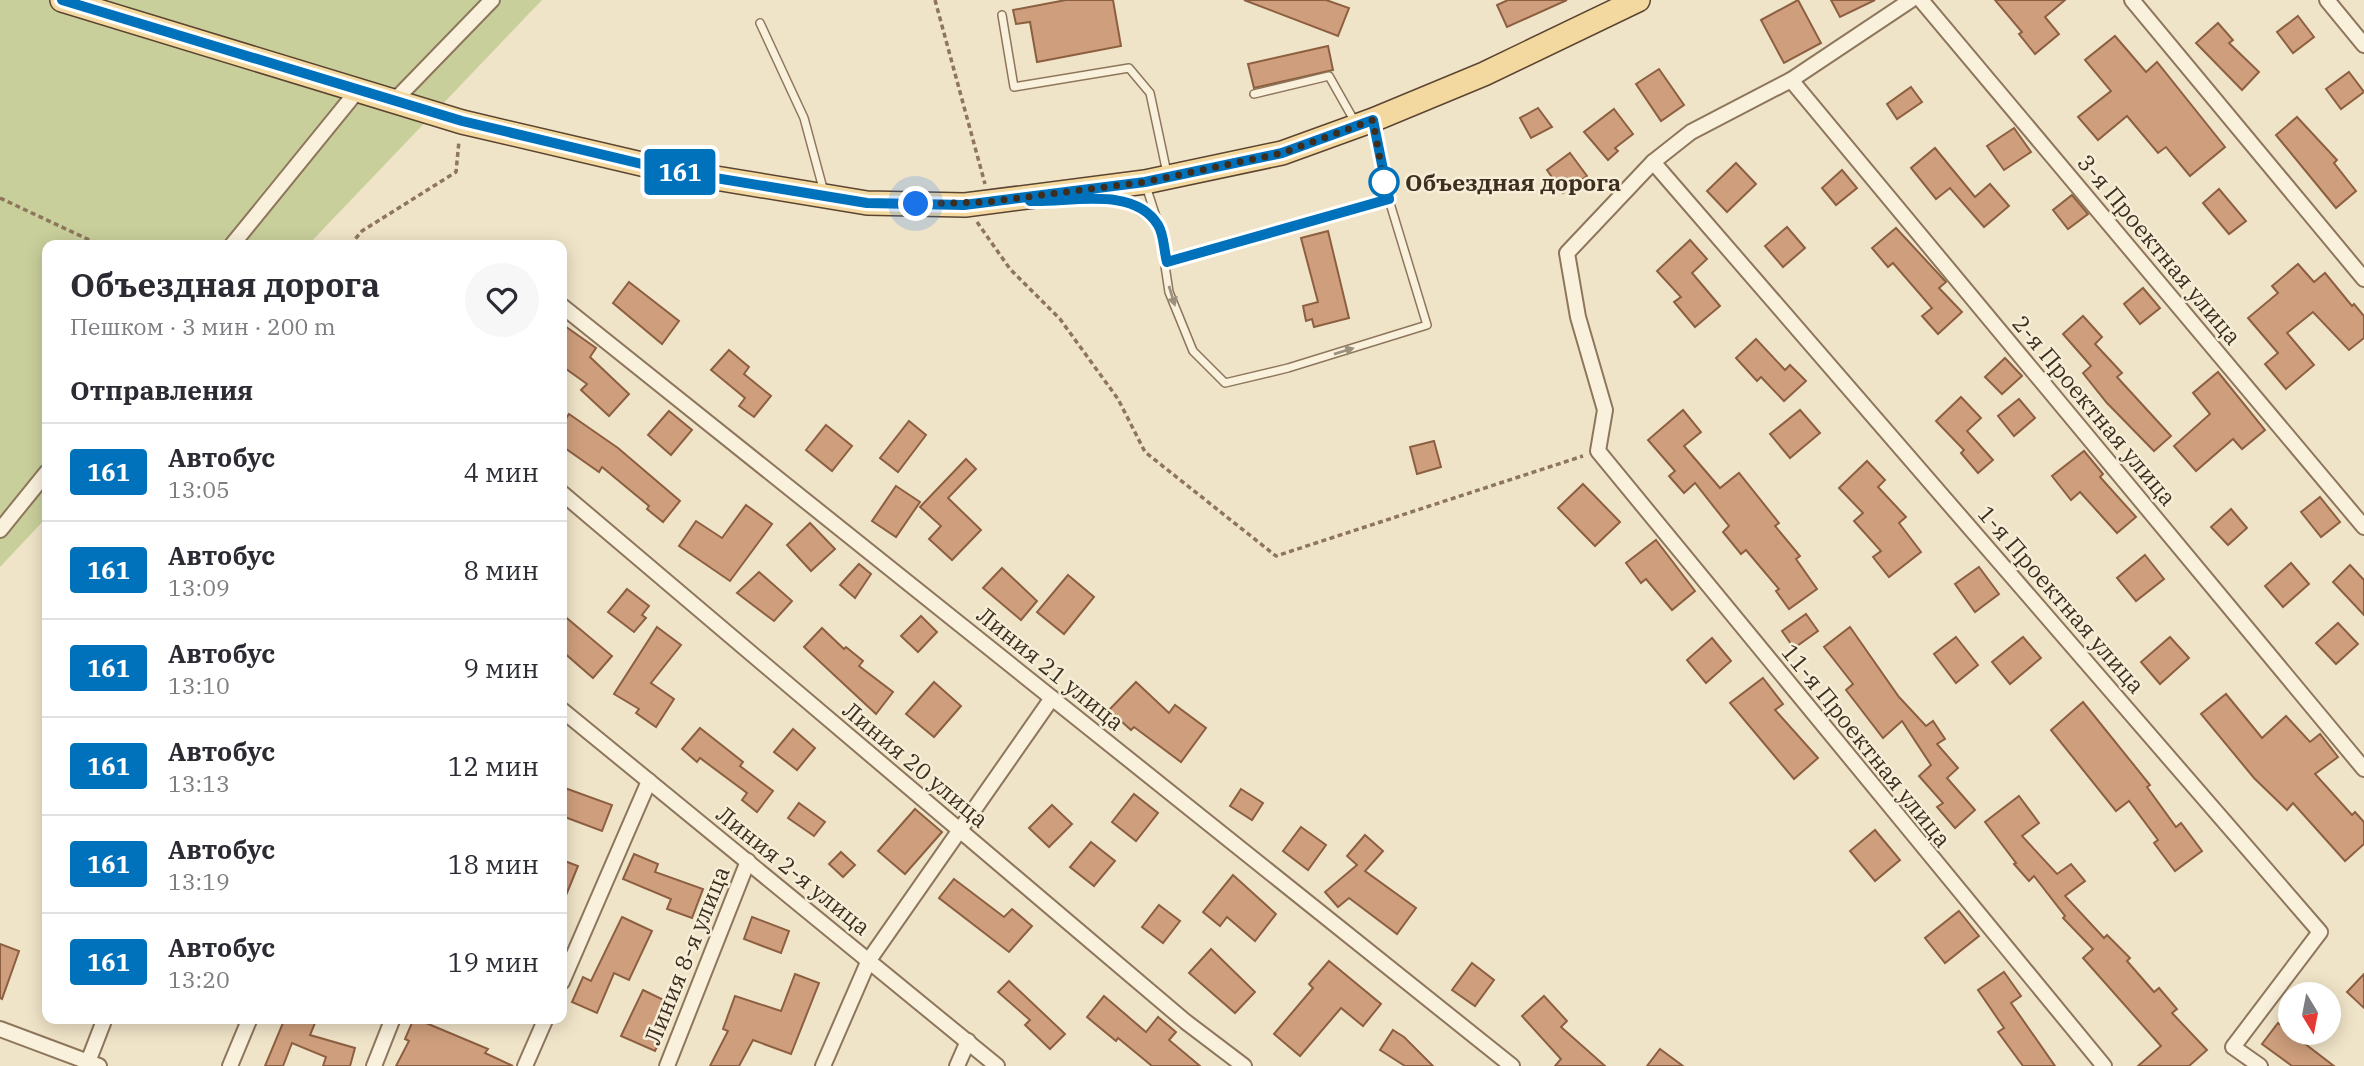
<!DOCTYPE html>
<html lang="ru">
<head>
<meta charset="utf-8">
<style>
  :root { --surface:#fff; --page:#f7f7f7; --text:#2b2b33; --muted:#7c7c81; --line:#e1e1e2 }
  body { margin:0; font-family:"IBM Plex Serif",serif; background:var(--page); color:var(--text); height:100vh; display:flex; flex-direction:column; font-size:26px; white-space:nowrap }
  * { box-sizing:border-box; margin:0 }
  p { font-size:23px; color:var(--muted) }
  .icon { flex:none; width:38px; height:38px; fill:none; stroke:currentColor; stroke-width:2; stroke-linecap:round; stroke-linejoin:round }
  .map { position:relative; flex:1; overflow:hidden }
  .drawer { position:absolute; left:42px; top:240px; width:525px; height:784px; display:flex; flex-direction:column; background:var(--surface); border-radius:14px; box-shadow:0 4px 18px #0003 }
  .drawer>* { flex:none }
  .badge { padding:0 14px; border-radius:5px; font-size:24px; line-height:46px }
  .needle { width:46px; rotate:170deg }
  .tools { position:absolute; left:2278px; top:982px; display:grid; gap:14px }
  .tools a { display:grid; place-items:center; width:63px; height:63px; border-radius:50%; background:var(--surface); box-shadow:0 4px 18px #0003; font-size:35px }
  .you { position:absolute; width:35px; height:35px; margin:-18px; border:5px solid #fff; border-radius:50%; background:#1a73e8; box-shadow:0 0 0 10px #1a73e833 }
  .map>.badge { position:absolute; translate:-50% -50%; box-shadow:0 0 0 4px #fff }
  h2 { padding:0 28px; font-size:26px; line-height:63px }
  .round { display:grid; place-items:center; flex:none; width:74px; height:74px; border-radius:37px; background:var(--page) }
  .overview { display:flex; align-items:center; justify-content:space-between; height:119px; padding:0 28px }
  h1 { font-size:33px; font-weight:800; line-height:52px }
  ul { padding:0; list-style:none }
  li { display:flex; align-items:center; gap:21px; height:98px; padding:0 28px; border-top:2px solid var(--line) }
  li div { flex:1 }
  li b { display:block; font-size:26px }
  li em { font-style:normal }
  li .badge { min-width:77px; font-weight:700; text-align:center }
  .map>svg:first-child { display:block }
  .green { fill:#c9cf9b }
  .building { fill:#cf9f7d; stroke:#8d5f41; stroke-width:2 }
  .lines { fill:none; stroke-linecap:round; stroke-linejoin:round }
  .service-casing { stroke:#8d765c; stroke-width:10 }
  .minor-casing { stroke:#8d765c; stroke-width:18 }
  .primary-casing { stroke:#5b4430; stroke-width:26 }
  .path { stroke:#8d765c; stroke-width:3.5; stroke-dasharray:5 3.5; stroke-linecap:butt }
  .service { stroke:#faf1dc; stroke-width:7 }
  .minor { stroke:#faf1dc; stroke-width:14 }
  .primary { stroke:#f3d9a0; stroke-width:23 }
  .oneway { fill:#9c907e }
  .line-casing { stroke:#fff; stroke-width:16 }
  .line { stroke:#0072bc; stroke-width:10 }
  .walk { stroke:#3d2e20; stroke-width:7; stroke-dasharray:0 12.6 }
  .stop-dot { fill:#fff; stroke:#0072bc; stroke-width:3.5 }
  .labels { text-anchor:middle; dominant-baseline:central; stroke-width:5; stroke-linejoin:round; paint-order:stroke }
  .stop-label { font-size:23px; font-weight:bold; fill:#3d2e20; stroke:#f7eed8; text-anchor:start }
  .street-label { font-size:23px; fill:#3d2e20; stroke:#f7eed8 }
</style>
</head>
<body>
<div class="map">
<svg width="2364" height="1066" viewBox="0 0 2364 1066">
  <rect width="100%" height="100%" fill="#f0e4c8"/>
  <!-- green -->
  <path class="green" d="M0,0H542L308,245H47V517L0,567Z"/>
  <!-- building -->
  <g class="building">
    <path d="M1066,0H1113L1121,46L1037,62L1030,22L1016,24L1013,10Z"/>
    <path d="M1244,0H1326L1349,8L1338,36Z"/>
    <path d="M1508,0H1567L1507,27L1497,5Z"/>
    <path d="M1798,0L1821,43L1784,63L1761,20Z"/>
    <path d="M1831,0H1875L1840,17Z"/>
    <path d="M1995,0H2065L2045,17L2059,34L2035,54L2019,34L2022,32Z"/>
    <path d="M2298,16L2314,37L2293,53L2277,32Z"/>
    <path d="M2218,23L2233,40L2229,43L2259,72L2242,90L2196,43Z"/>
    <path d="M2115,36L2146,72L2157,62L2225,147L2190,176L2166,147L2158,153L2127,116L2098,140L2078,117L2111,91L2085,60Z"/>
    <path d="M1328,46L1333,70L1254,88L1248,64Z"/>
    <path d="M1659,69L1684,105L1661,121L1636,84Z"/>
    <path d="M2349,72L2364,92L2341,109L2326,89Z"/>
    <path d="M1911,87L1922,102L1897,119L1887,104Z"/>
    <path d="M1538,108L1552,127L1531,138L1520,118Z"/>
    <path d="M1614,109L1633,134L1615,148L1618,151L1608,160L1584,132Z"/>
    <path d="M2297,117L2337,160L2334,163L2356,191L2336,208L2276,135Z"/>
    <path d="M2014,128L2031,152L2004,170L1987,146Z"/>
    <path d="M1935,148L1975,197L1990,184L2009,206L1984,227L1950,188L1936,199L1911,168Z"/>
    <path d="M1570,153L1587,176L1563,193L1547,170Z"/>
    <path d="M1736,163L1756,184L1727,212L1707,191Z"/>
    <path d="M1842,170L1857,188L1836,205L1822,188Z"/>
    <path d="M2219,189L2246,221L2229,234L2203,203Z"/>
    <path d="M2072,195L2088,214L2068,229L2053,210Z"/>
    <path d="M1787,227L1805,248L1783,267L1765,246Z"/>
    <path d="M1896,228L1946,282L1939,288L1962,312L1938,334L1922,316L1932,308L1893,263L1888,267L1872,248Z"/>
    <path d="M1328,231L1349,318L1314,327L1312,319L1306,321L1303,306L1318,302L1301,238Z"/>
    <path d="M1690,240L1707,259L1692,273L1720,306L1695,327L1674,302L1681,297L1657,271Z"/>
    <path d="M2298,264L2314,282L2325,273L2352,306L2354,304L2364,316V338L2349,350L2313,312L2287,333L2314,365L2286,389L2265,364L2278,353L2248,318L2278,293L2272,286Z"/>
    <path d="M629,282L679,321L662,344L613,303Z"/>
    <path d="M2143,288L2160,308L2140,324L2124,304Z"/>
    <path d="M2083,316L2102,337L2095,344L2122,373L2117,377L2171,436L2154,451L2107,403L2083,373L2091,366L2063,334Z"/>
    <path d="M562,324L596,348L590,357L629,394L609,416L581,390L587,384L562,366Z"/>
    <path d="M1756,339L1785,370L1790,365L1806,381L1784,401L1761,377L1757,381L1736,358Z"/>
    <path d="M729,350L749,367L744,374L771,396L754,417L739,406L745,398L711,370Z"/>
    <path d="M2005,358L2022,376L2002,394L1985,377Z"/>
    <path d="M2218,372L2265,430L2242,449L2233,439L2196,471L2174,446L2210,414L2193,393Z"/>
    <path d="M1961,397L1981,418L1967,431L1993,460L1978,473L1961,453L1964,450L1936,421Z"/>
    <path d="M2019,399L2035,418L2014,436L1998,416Z"/>
    <path d="M1683,410L1701,432L1684,446L1720,488L1739,473L1779,523L1775,526L1800,556L1796,559L1817,589L1789,609L1776,591L1779,589L1746,550L1741,554L1723,532L1729,526L1695,483L1684,493L1669,476L1675,471L1648,440Z"/>
    <path d="M1800,410L1820,433L1790,458L1770,434Z"/>
    <path d="M669,411L692,430L671,455L648,435Z"/>
    <path d="M569,414L618,448L680,501L663,522L647,509L649,506L602,467L599,472L562,446V425Z"/>
    <path d="M909,421L926,435L898,472L880,458Z"/>
    <path d="M826,425L852,446L832,471L806,450Z"/>
    <path d="M1434,441L1441,467L1417,474L1410,447Z"/>
    <path d="M2084,451L2103,474L2100,477L2136,517L2117,533L2080,492L2071,500L2052,476Z"/>
    <path d="M966,459L976,469L948,498L981,530L952,560L929,539L941,526L920,507Z"/>
    <path d="M1867,461L1885,480L1878,487L1906,517L1899,523L1921,552L1889,577L1873,557L1881,551L1854,521L1863,513L1839,488Z"/>
    <path d="M1583,484L1620,522L1595,546L1558,508Z"/>
    <path d="M896,486L920,502L896,537L872,521Z"/>
    <path d="M2320,497L2340,522L2321,537L2301,512Z"/>
    <path d="M746,505L772,524L730,581L679,546L696,521L722,538Z"/>
    <path d="M2231,509L2247,528L2228,545L2211,527Z"/>
    <path d="M810,523L835,549L811,571L787,545Z"/>
    <path d="M1656,540L1695,591L1672,610L1646,579L1641,583L1626,563Z"/>
    <path d="M2145,555L2164,579L2136,601L2117,578Z"/>
    <path d="M2291,563L2309,584L2283,607L2265,586Z"/>
    <path d="M859,564L871,574L855,598L840,585Z"/>
    <path d="M2350,565L2364,580V615L2333,582Z"/>
    <path d="M1979,567L1999,594L1975,612L1955,584Z"/>
    <path d="M1002,568L1037,601L1021,620L983,588Z"/>
    <path d="M759,572L792,601L774,621L737,593Z"/>
    <path d="M1068,575L1094,597L1064,634L1037,612Z"/>
    <path d="M627,589L649,606L642,615L646,618L634,632L608,612Z"/>
    <path d="M562,614L612,656L593,678L562,651Z"/>
    <path d="M1806,614L1818,631L1794,648L1782,631Z"/>
    <path d="M921,616L937,632L918,652L901,636Z"/>
    <path d="M2338,623L2358,644L2336,664L2316,643Z"/>
    <path d="M657,627L681,645L651,683L674,699L656,727L636,713L639,709L614,694Z"/>
    <path d="M1850,627L1899,697L1926,726L1933,721L1945,739L1937,744L1958,768L1947,778L1975,810L1955,828L1937,807L1943,803L1919,776L1931,765L1902,721L1883,738L1846,690L1853,684L1824,647Z"/>
    <path d="M822,628L844,649L846,647L863,661L859,666L893,692L876,714L804,647Z"/>
    <path d="M1956,637L1978,665L1956,683L1934,654Z"/>
    <path d="M2023,637L2041,658L2010,684L1992,662Z"/>
    <path d="M2170,637L2189,658L2160,684L2141,662Z"/>
    <path d="M1712,638L1731,661L1706,683L1687,660Z"/>
    <path d="M1763,678L1783,704L1775,710L1818,758L1794,779L1730,703Z"/>
    <path d="M934,682L961,706L934,737L906,714Z"/>
    <path d="M1136,682L1169,713L1175,705L1206,728L1181,762L1134,727L1131,730L1109,710Z"/>
    <path d="M2226,694L2262,738L2286,716L2310,742L2320,734L2338,757L2315,774L2352,815L2355,812L2364,822V844L2345,861L2293,803L2287,810L2254,778L2201,714Z"/>
    <path d="M2083,702L2150,785L2147,787L2176,827L2181,823L2202,851L2175,871L2154,843L2158,840L2129,801L2116,811L2051,730Z"/>
    <path d="M700,728L743,762L740,766L773,791L757,812L742,800L747,793L700,758L697,762L682,749Z"/>
    <path d="M793,729L815,748L797,770L774,752Z"/>
    <path d="M562,787L612,805L602,831L562,816Z"/>
    <path d="M1241,789L1263,803L1252,820L1230,806Z"/>
    <path d="M1134,794L1158,813L1136,841L1112,822Z"/>
    <path d="M2019,796L2039,823L2022,836L2057,874L2071,864L2085,881L2065,896L2104,938L2107,935L2130,958L2127,961L2154,992L2159,988L2177,1009L2172,1013L2207,1050L2189,1066H2138L2161,1046L2083,958L2093,949L2063,918L2065,916L2034,876L2029,881L2014,864L2016,863L1985,822Z"/>
    <path d="M799,803L825,822L814,836L788,818Z"/>
    <path d="M1052,805L1072,824L1049,847L1029,828Z"/>
    <path d="M915,809L942,832L905,874L878,851Z"/>
    <path d="M1301,827L1326,845L1308,870L1283,851Z"/>
    <path d="M1875,830L1900,860L1875,881L1850,851Z"/>
    <path d="M1365,835L1383,851L1365,871L1416,908L1397,934L1349,898L1338,907L1325,892L1357,865L1347,856Z"/>
    <path d="M1091,842L1115,861L1094,886L1070,867Z"/>
    <path d="M841,852L855,865L843,877L829,864Z"/>
    <path d="M634,854L658,864L655,872L703,889L692,918L667,909L671,899L623,879Z"/>
    <path d="M562,860L578,866L562,905Z"/>
    <path d="M1233,875L1276,914L1255,941L1227,917L1220,926L1203,912Z"/>
    <path d="M954,879L1004,917L1012,909L1032,926L1009,952L939,898Z"/>
    <path d="M1159,905L1180,921L1163,943L1142,927Z"/>
    <path d="M1959,911L1979,936L1945,963L1925,938Z"/>
    <path d="M622,917L652,931L629,980L614,973L597,1013L572,1002L583,977L591,981Z"/>
    <path d="M752,917L789,931L781,953L744,939Z"/>
    <path d="M0,944L19,951L2,999L0,998Z"/>
    <path d="M1211,949L1255,992L1235,1013L1189,973Z"/>
    <path d="M1329,961L1381,1004L1363,1026L1341,1008L1300,1056L1274,1034L1313,988L1309,984Z"/>
    <path d="M1472,963L1494,980L1475,1006L1452,990Z"/>
    <path d="M2004,972L2021,996L2011,1003L2055,1066H2023L1998,1032L2004,1028L1978,990Z"/>
    <path d="M795,974L819,983L791,1054L753,1040L739,1066H710L728,1031L723,1029L735,996L781,1011Z"/>
    <path d="M2364,974V1008L2347,992Z"/>
    <path d="M1009,981L1065,1034L1050,1049L1025,1025L1030,1020L998,992Z"/>
    <path d="M643,990L676,1006L655,1051L621,1036Z"/>
    <path d="M1104,996L1146,1032L1158,1017L1176,1032L1169,1040L1200,1066H1152L1118,1038L1116,1041L1087,1017Z"/>
    <path d="M1544,996L1567,1021L1561,1027L1605,1066H1555L1561,1059L1522,1016Z"/>
    <path d="M285,1018H317L310,1035L355,1048L350,1066H323L326,1057L292,1043L283,1066H265Z"/>
    <path d="M414,1018L488,1049L485,1053L513,1066H396L409,1041L405,1039Z"/>
    <path d="M2278,1023L2334,1066H2292L2262,1044Z"/>
    <path d="M1393,1030L1404,1037L1433,1066H1405L1380,1050Z"/>
    <path d="M1660,1049L1683,1066H1647Z"/>
  </g>
  <g class="lines">
    <defs>
      <g id="service">
        <path d="M1002,15L1014,87L1129,68L1150,93L1167,173"/>
        <path d="M760,23L804,118L824,192"/>
        <path d="M1254,94L1329,76L1355,122"/>
        <path d="M1146,186L1159,226L1169,292L1193,351L1225,383L1288,368L1427,325L1382,177L1374,124"/>
        <path d="M1091,200C1120,198 1138,207 1158,225"/>
        <path d="M1167,262L1389,199"/>
      </g>
      <g id="minor">
        <path d="M1911,0L1791,80L1691,132L1653,162L1567,253L1578,317L1605,410L1598,451L2104,1066"/>
        <path d="M1921,0L2364,527"/>
        <path d="M2132,0L2364,279"/>
        <path d="M2327,0L2364,45"/>
        <path d="M1791,80L2364,769"/>
        <path d="M395,100L492,0"/>
        <path d="M1653,162L2320,932L2233,1047L2260,1066"/>
        <path d="M232,245L358,90"/>
        <path d="M562,306L1512,1066"/>
        <path d="M562,493L1186,1022L1244,1066"/>
        <path d="M0,530L47,472"/>
        <path d="M562,710L997,1066"/>
        <path d="M562,982L649,781"/>
        <path d="M0,1029L99,1066"/>
        <path d="M88,1062L105,1018"/>
        <path d="M230,1066L250,1018"/>
        <path d="M374,1066L393,1018"/>
        <path d="M525,1066L546,1018"/>
        <path d="M667,1066L748,861"/>
        <path d="M823,1066L869,960L1052,698"/>
        <path d="M957,1066L968,1041"/>
      </g>
      <path id="primary" d="M62,0L462,122L667,170L867,203L965,205L1145,182L1282,153L1373,120L1484,74L1638,0"/>
    </defs>
    <!-- service casing -->
    <use href="#service" class="service-casing"/>
    <!-- minor casing -->
    <use href="#minor" class="minor-casing"/>
    <!-- primary casing -->
    <use href="#primary" class="primary-casing"/>
    <!-- path -->
    <g class="path">
      <path d="M935,0L985,184"/>
      <path d="M0,198L100,245"/>
      <path d="M977,222L1010,269L1060,319L1118,399L1145,452L1276,556L1583,456"/>
      <path d="M350,245L362,231L456,172L459,141"/>
    </g>
    <!-- service -->
    <use href="#service" class="service"/>
    <!-- minor -->
    <use href="#minor" class="minor"/>
    <!-- primary -->
    <use href="#primary" class="primary"/>
  </g>
  <!-- one-way arrows -->
  <defs><path id="oneway-solid" d="M-6-.8H1V-3.2L6.5 0L1 3.2V.8H-6Z" transform="scale(1.75)"/></defs>
  <g class="oneway">
    <use href="#oneway-solid" transform="translate(1172 296) rotate(73)"/>
    <use href="#oneway-solid" transform="translate(1344 351) rotate(-17)"/>
  </g>
  <g class="lines">
    <defs>
      <path id="line" d="M62,0L462,121L667,170L867,203L964,205L1145,182L1282,153L1373,120L1389,199L1167,262C1164,252 1164,234 1158,225C1134,185 1068,203 1030,201"/>
    </defs>
    <!-- line casing -->
    <use href="#line" class="line-casing"/>
    <!-- line -->
    <use href="#line" class="line"/>
    <!-- walk -->
    <path class="walk" d="M916,204L987,202L1145,182L1282,153L1373,120L1384,182"/>
  </g>
  <!-- markers -->
  <circle class="stop-dot" cx="1384" cy="182" r="14"/>
  <g class="labels">
    <!-- stop labels -->
    <g class="stop-label">
      <text x="1405" y="182">Объездная дорога</text>
    </g>
    <!-- street labels -->
    <g class="street-label">
      <text transform="translate(2160 249) rotate(50)">3-я Проектная улица</text>
      <text transform="translate(2095 410) rotate(50)">2-я Проектная улица</text>
      <text transform="translate(2062 599) rotate(49)">1-я Проектная улица</text>
      <text transform="translate(1051 668) rotate(39)">Линия 21 улица</text>
      <text transform="translate(1867 745) rotate(51)">11-я Проектная улица</text>
      <text transform="translate(916 764) rotate(40)">Линия 20 улица</text>
      <text transform="translate(794 870) rotate(39)">Линия 2-я улица</text>
      <text transform="translate(686 955) rotate(-68)">Линия 8-я улица</text>
    </g>
  </g>
</svg>
<div class="tools">
<a><svg class="needle" viewBox="-14 -14 28 28"><path d="M0-13l5 13h-10z" fill="#e53935"/><path d="M0 13l5-13h-10z" fill="#7c7c81"/></svg></a>
</div>
<div class="you" style="left:916px;top:204px"></div>
<b class="badge" style="left:680px;top:172px;background:#0072bc;color:#fff">161</b>
<section class="drawer">
<div class="overview"><div><h1>Объездная дорога</h1><p>Пешком · 3 мин · 200 m</p></div><a class="round"><svg class="icon" aria-label="heart" viewBox="0 0 24 24"><path d="M12 20l-8-8c-3-5 5-10 8-4 3-6 11-1 8 4z"/></svg></a></div>
<h2>Отправления</h2>
<ul>
<li><span class="badge" style="background:#0072bc;color:#fff">161</span><div><b>Автобус</b><p>13:05</p></div><em>4 мин</em></li>
<li><span class="badge" style="background:#0072bc;color:#fff">161</span><div><b>Автобус</b><p>13:09</p></div><em>8 мин</em></li>
<li><span class="badge" style="background:#0072bc;color:#fff">161</span><div><b>Автобус</b><p>13:10</p></div><em>9 мин</em></li>
<li><span class="badge" style="background:#0072bc;color:#fff">161</span><div><b>Автобус</b><p>13:13</p></div><em>12 мин</em></li>
<li><span class="badge" style="background:#0072bc;color:#fff">161</span><div><b>Автобус</b><p>13:19</p></div><em>18 мин</em></li>
<li><span class="badge" style="background:#0072bc;color:#fff">161</span><div><b>Автобус</b><p>13:20</p></div><em>19 мин</em></li>
</ul>
</section>
</div>
</body>
</html>
